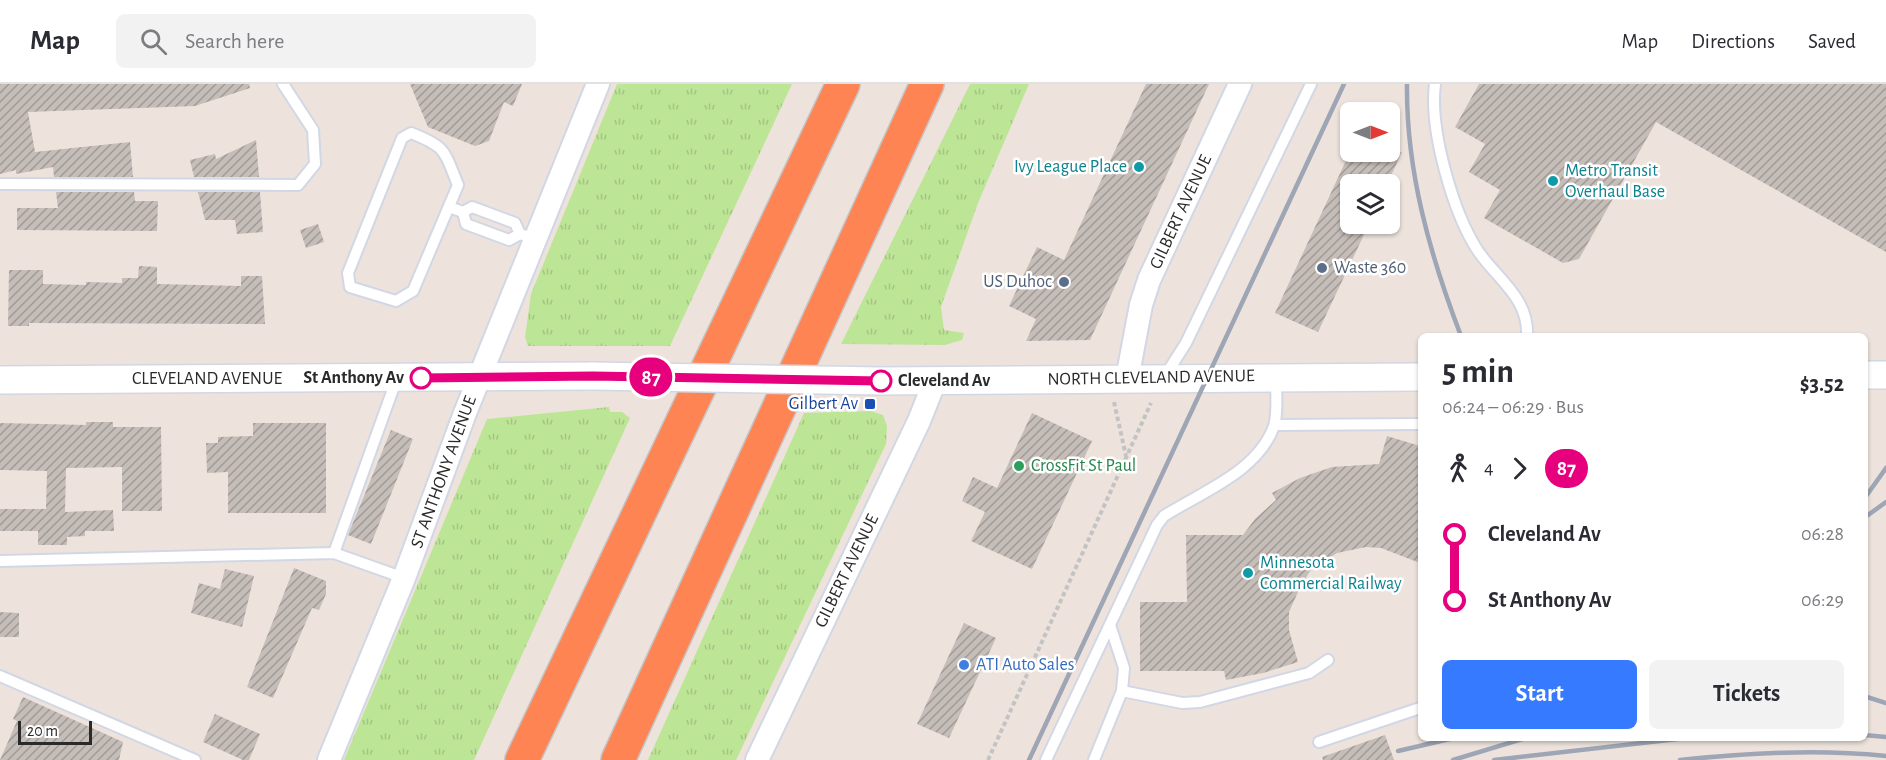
<!DOCTYPE html>
<html lang="en">
<head>
<meta charset="utf-8">
<style>
  :root { --surface:#fff; --page:#f2f2f3; --text:#2b2b33; --muted:#7c7c81; --line:#e1e1e2; --accent:#367bff }
  body { margin:0; font-family:"Alegreya Sans",sans-serif; background:var(--page); color:var(--text); height:100vh; display:flex; flex-direction:column; font-size:22px; white-space:nowrap }
  * { box-sizing:border-box; margin:0 }
  p { font-size:20px; color:var(--muted) }
  .icon { flex:none; width:33px; height:33px; fill:none; stroke:currentColor; stroke-width:2; stroke-linecap:round; stroke-linejoin:round }
  .map { position:relative; flex:1; overflow:hidden }
  .drawer { position:absolute; left:1418px; top:249px; width:450px; height:408px; display:flex; flex-direction:column; background:var(--surface); border-radius:9px; box-shadow:0 2px 4px #0004 }
  .drawer>* { flex:none }
  .badge { padding:0 12px; border-radius:20px; font-size:21px; line-height:39px }
  .needle { width:39px; rotate:90deg }
  .buttons { position:absolute; left:1340px; top:18px; display:grid; gap:12px }
  .buttons a { display:grid; place-items:center; width:60px; height:60px; border-radius:9px; background:var(--surface); box-shadow:0 2px 4px #0004; font-size:30px }
  .scale { position:absolute; left:18px; bottom:15px; width:74px; box-sizing:border-box; padding-left:6px; border:3px solid #2a2a2a; border-top:0; font-size:16px; line-height:21px; white-space:nowrap; color:#2a2a2a; -webkit-text-stroke:4px #fff; paint-order:stroke }
  .map>.badge { position:absolute; translate:-50% -50%; box-shadow:0 0 0 3px #fff }
  .legs { display:flex; align-items:center; gap:9px; height:66px; padding:0 24px; font-size:20px }
  .legs p { margin-inline-start:auto }
  .summary { display:flex; align-items:center; justify-content:space-between; height:102px; padding:0 24px }
  h1 { font-size:33px; font-weight:700; line-height:45px }
  .primary-button { display:flex; gap:12px; margin-top:auto; padding:12px 24px }
  .primary-button a { flex:1; height:69px; border-radius:9px; background:var(--accent); color:#fff; font-size:24px; font-weight:700; line-height:69px; text-align:center }
  .primary-button a+a { background:var(--page); color:var(--text) }
  ul { padding:0 24px; list-style:none }
  li { display:flex; align-items:center; gap:21px; height:66px; font-size:22px }
  li i { display:grid; place-items:center; width:9px; height:100%; margin:0 8px; background:currentColor }
  li i::after { content:''; width:15px; height:15px; margin:-8px; border:4px solid; border-radius:50%; background:var(--surface) }
  li p { margin-inline-start:auto }
  li:first-child i { background:linear-gradient(#0000 50%,currentColor 0) }
  li:last-child i { background:linear-gradient(currentColor 50%,#0000 0) }
  header { display:flex; align-items:center; gap:36px; box-sizing:border-box; height:84px; padding:0 30px; background:var(--surface); border-bottom:2px solid var(--line) }
  header strong { font-size:28px }
  nav { display:flex; gap:33px; margin-inline-start:auto; font-size:21px }
  .search { width:420px; height:54px; background:var(--page); display:flex; align-items:center; gap:15px; box-sizing:border-box; padding:0 21px; border-radius:9px; color:var(--muted); font-size:22px }
  .map>svg:first-child { display:block }
  .grass { fill:url(#grass-tufts) }
  .building { fill:url(#building-hatch) }
  .lines { fill:none; stroke-linecap:round; stroke-linejoin:round }
  .service-casing { stroke:#d1d7e4; stroke-width:14 }
  .minor-casing { stroke:#d1d7e4; stroke-width:26 }
  .tertiary-casing { stroke:#d1d7e4; stroke-width:30 }
  .motorway-casing { stroke:#c3c3c3; stroke-width:36 }
  .path { stroke:#c3c3c3; stroke-width:4; stroke-dasharray:4.5 3; stroke-linecap:butt }
  .service { stroke:#fff; stroke-width:10 }
  .minor { stroke:#fff; stroke-width:22 }
  .tertiary { stroke:#fff; stroke-width:27 }
  .motorway { stroke:#ff8454; stroke-width:33 }
  .rail { stroke:#9ea5b5; stroke-width:4.5 }
  .tertiary-bridge-casing { stroke:#d1d7e4; stroke-width:30; stroke-linecap:butt }
  .tertiary-bridge { stroke:#fff; stroke-width:27 }
  .line-1-casing { stroke:#fff; stroke-width:14 }
  .line-1 { stroke:#e6007e; stroke-width:9 }
  .culture-dot { fill:#0f9aa8; stroke:#fff; stroke-width:2 }
  .service-dot { fill:#5c6f8a; stroke:#fff; stroke-width:2 }
  .stop-1-dot { fill:#fff; stroke:#e6007e; stroke-width:3 }
  .transit-dot { fill:#1a4fb4; stroke:#fff; stroke-width:2 }
  .leisure-dot { fill:#2e9e5b; stroke:#fff; stroke-width:2 }
  .shop-dot { fill:#3f7fe0; stroke:#fff; stroke-width:2 }
  .labels { text-anchor:middle; dominant-baseline:central; stroke-width:5; stroke-linejoin:round; paint-order:stroke }
  .culture-label { font-size:18px; fill:#0d838f; stroke:#fff; text-anchor:start }
  .street-label { font-size:18px; fill:#2a2a2a; stroke:#fff }
  .service-label { font-size:18px; fill:#4e5e75; stroke:#fff; text-anchor:start }
  .stop-label { font-size:18px; font-weight:bold; fill:#2a2a2a; stroke:#fff; text-anchor:end }
  .transit-label { font-size:18px; fill:#164399; stroke:#fff; text-anchor:end }
  .leisure-label { font-size:18px; fill:#27864d; stroke:#fff; text-anchor:start }
  .shop-label { font-size:18px; fill:#366cbe; stroke:#fff; text-anchor:start }
</style>
</head>
<body>
<header>
<strong>Map</strong>
<div class="search"><svg class="icon" aria-label="search" viewBox="0 0 24 24"><circle cx="10" cy="10" r="6"/><path d="M15 15l6 6"/></svg>Search here</div>
<nav><a>Map</a><a>Directions</a><a>Saved</a></nav>
</header>
<div class="map">
<svg width="1886" height="676" viewBox="0 0 1886 676">
  <defs>
    <pattern id="grass-tufts" width="24" height="20" patternUnits="userSpaceOnUse" patternTransform="scale(1.5)"><rect width="24" height="20" fill="#bde596"/><path d="M3 7l-1-3M5 7V3M7 7l1-3M15 17l-1-3M17 17v-4M19 17l1-3" fill="none" stroke="#a3c581"/></pattern>
    <pattern id="building-hatch" width="6" height="6" patternUnits="userSpaceOnUse" patternTransform="scale(1.5)"><rect width="6" height="6" fill="#c5bdb8"/><path d="M-1 1l2-2M0 6l6-6M5 7l2-2" fill="none" stroke="#a09a96"/></pattern>
  </defs>
  <rect width="100%" height="100%" fill="#ede3dc"/>
  <!-- grass -->
  <g class="grass">
    <path d="M617,0H792L670,262H528L525,253L531,210Z"/>
    <path d="M970,0H1029L978,119L941,223L944,246L964,249L962,256L945,261L841,260Z"/>
    <path d="M609,323L610,328H622L630,334L474,676H344L487,335Z"/>
    <path d="M871,327L883,331L887,342L886,360L736,676H648L804,329Z"/>
  </g>
  <!-- building -->
  <g class="building">
    <path d="M0,0H249L250,4L195,22L28,28L35,68L130,58L133,93H54L53,83L16,90V86L0,90Z"/>
    <path d="M410,0H522L513,22L504,18L489,57L475,62L428,43Z"/>
    <path d="M1146,0H1209L1090,256L1026,257L1036,235L1009,222L1037,163L1064,176Z"/>
    <path d="M1479,0H1886V168L1656,38L1579,175L1563,179L1484,134L1500,106L1469,88L1485,60L1455,43Z"/>
    <path d="M256,56L259,93H194L190,76L215,70L216,75Z"/>
    <path d="M1350,68H1402L1387,100H1350V140H1369L1318,248L1275,229Z"/>
    <path d="M56,108H134L135,117H158L157,147L17,146V124H58Z"/>
    <path d="M198,108H260L263,148L237,150L235,136H205Z"/>
    <path d="M318,140L324,158L306,164L300,146Z"/>
    <path d="M139,182L157,183V200L241,202V192H262L265,240L29,239V242H8L9,186H43V200L86,201V198L122,199V194H138Z"/>
    <path d="M1032,329L1092,357L1032,485L971,457L985,428L962,417L973,393L997,404Z"/>
    <path d="M86,338H113V343H161L162,427H122V383L66,384L65,428L113,426L114,447H85V452L67,453V461H38V447H0V425H46L47,387L0,386V339L86,341Z"/>
    <path d="M253,339H326V429H228V388L207,389L206,359H218V353L253,352Z"/>
    <path d="M391,346L413,355L371,460L348,451Z"/>
    <path d="M1387,352L1420,362V479L1381,464L1366,463L1337,469L1311,486L1302,499L1289,528V546L1298,578L1263,589L1226,596L1224,587H1140V518H1187L1186,451H1243L1255,435L1276,416L1272,409L1300,394L1332,383L1379,380Z"/>
    <path d="M294,484L326,497V510L319,526L312,524L273,614L247,603Z"/>
    <path d="M225,485L254,492L242,543L191,529L199,499L220,505Z"/>
    <path d="M0,528L19,529V553H0Z"/>
    <path d="M964,539L996,554L949,654L917,640Z"/>
    <path d="M23,613L123,658L119,676H0L17,637L13,635Z"/>
    <path d="M215,630L260,650L249,676H243L203,658Z"/>
    <path d="M1385,651L1394,676H1323L1322,673Z"/>
  </g>
  <g class="lines">
    <defs>
      <g id="service">
        <path d="M1435,0C1429,45 1453,129 1478,167C1497,195 1529,214 1527,252"/>
        <path d="M411,49C447,63 444,67 458,101L413,207L396,217L350,203L348,189L402,54Z"/>
        <path d="M0,100L298,101L315,80L313,46L283,0"/>
        <path d="M449,123L463,128L472,123L515,139L520,150L535,155"/>
        <path d="M463,128L466,140L509,156L520,150"/>
        <path d="M1165,292L1186,259L1311,0"/>
        <path d="M1275,341L1420,340"/>
        <path d="M334,469L397,294"/>
        <path d="M0,477L334,469L404,494"/>
        <path d="M0,592L195,676"/>
        <path d="M1122,607L1182,619L1200,618L1309,589L1328,576"/>
        <path d="M1319,658L1420,624"/>
        <path d="M1046,676L1157,441L1164,432C1201,408 1258,388 1274,342C1278,329 1276,310 1276,296"/>
        <path d="M1094,676L1122,607L1124,584L1110,541"/>
      </g>
      <g id="minor">
        <path d="M1127,295L1141,221L1149,196L1240,0"/>
        <path d="M329,676L404,494L465,329L598,0"/>
        <path d="M757,676L919,337L935,297"/>
      </g>
      <g id="tertiary">
        <path d="M1864,291H1886"/>
        <path d="M0,296L593,292"/>
        <path d="M881,297L1420,293"/>
      </g>
      <g id="motorway">
        <path d="M522,676L843,0"/>
        <path d="M618,676L927,0"/>
      </g>
    </defs>
    <!-- service casing -->
    <use href="#service" class="service-casing"/>
    <!-- minor casing -->
    <use href="#minor" class="minor-casing"/>
    <!-- tertiary casing -->
    <use href="#tertiary" class="tertiary-casing"/>
    <!-- motorway casing -->
    <use href="#motorway" class="motorway-casing"/>
    <!-- path -->
    <g class="path">
      <path d="M1114,318L1126,372"/>
      <path d="M988,676L1151,319"/>
    </g>
    <!-- service -->
    <use href="#service" class="service"/>
    <!-- minor -->
    <use href="#minor" class="minor"/>
    <!-- tertiary -->
    <use href="#tertiary" class="tertiary"/>
    <!-- motorway -->
    <use href="#motorway" class="motorway"/>
    <!-- rail -->
    <g class="rail">
      <path d="M1407,0C1406,87 1430,171 1461,252"/>
      <path d="M1864,415L1886,384"/>
      <path d="M1864,434L1886,418"/>
      <path d="M1864,612L1886,619"/>
      <path d="M1864,651L1886,653"/>
      <path d="M1398,667L1454,654"/>
      <path d="M1029,676L1344,0"/>
      <path d="M1453,676L1526,654"/>
      <path d="M1494,676L1686,654"/>
      <path d="M1680,676C1750,669 1817,665 1886,672"/>
    </g>
    <defs>
      <path id="tertiary-bridge" d="M593,292L881,297"/>
    </defs>
    <!-- tertiary-bridge casing -->
    <use href="#tertiary-bridge" class="tertiary-bridge-casing"/>
    <!-- tertiary-bridge -->
    <use href="#tertiary-bridge" class="tertiary-bridge"/>
  </g>
  <g class="lines">
    <defs>
      <path id="line-1" d="M421,294L593,292L881,297"/>
    </defs>
    <!-- line-1 casing -->
    <use href="#line-1" class="line-1-casing"/>
    <!-- line-1 -->
    <use href="#line-1" class="line-1"/>
  </g>
  <!-- markers -->
  <g class="culture-dot">
    <circle cx="1139" cy="83" r="6"/>
    <circle cx="1553" cy="97" r="6"/>
    <circle cx="1248" cy="489" r="6"/>
  </g>
  <g class="service-dot">
    <circle cx="1322" cy="184" r="6"/>
    <circle cx="1064" cy="198" r="6"/>
  </g>
  <g class="stop-1-dot">
    <circle cx="421" cy="294" r="10"/>
    <circle cx="881" cy="297" r="10"/>
  </g>
  <rect class="transit-dot" x="864" y="314" width="12" height="12" rx="3"/>
  <circle class="leisure-dot" cx="1019" cy="382" r="6"/>
  <circle class="shop-dot" cx="964" cy="581" r="6"/>
  <g class="labels">
    <!-- culture labels -->
    <g class="culture-label">
      <text x="1127" y="83" text-anchor="end">Ivy League Place</text>
      <text x="1565" y="87">Metro Transit<tspan x="1565" dy="21">Overhaul Base</tspan></text>
      <text x="1260" y="479">Minnesota<tspan x="1260" dy="21">Commercial Railway</tspan></text>
    </g>
    <!-- street labels -->
    <g class="street-label">
      <text transform="translate(1181 128) rotate(-65)">GILBERT AVENUE</text>
      <text transform="translate(1151 294) rotate(-1)">NORTH CLEVELAND AVENUE</text>
      <text x="207" y="295">CLEVELAND AVENUE</text>
      <text transform="translate(444 388) rotate(-70)">ST ANTHONY AVENUE</text>
      <text transform="translate(847 487) rotate(-64)">GILBERT AVENUE</text>
    </g>
    <!-- service labels -->
    <g class="service-label">
      <text x="1334" y="184">Waste 360</text>
      <text x="1052" y="198" text-anchor="end">US Duhoc</text>
    </g>
    <!-- stop labels -->
    <g class="stop-label">
      <text x="404" y="294">St Anthony Av</text>
      <text x="898" y="297" text-anchor="start">Cleveland Av</text>
    </g>
    <!-- transit labels -->
    <g class="transit-label">
      <text x="858" y="320">Gilbert Av</text>
    </g>
    <!-- leisure labels -->
    <g class="leisure-label">
      <text x="1031" y="382">CrossFit St Paul</text>
    </g>
    <!-- shop labels -->
    <g class="shop-label">
      <text x="976" y="581">ATI Auto Sales</text>
    </g>
  </g>
</svg>
<div class="buttons">
<a><svg class="needle" viewBox="-14 -14 28 28"><path d="M0-13l5 13h-10z" fill="#e53935"/><path d="M0 13l5-13h-10z" fill="#7c7c81"/></svg></a>
<a><svg class="icon" aria-label="layers" viewBox="0 0 24 24"><path d="M12 4l9 5-9 5-9-5zM3 14l9 5 9-5"/></svg></a>
</div>
<div class="scale">20 m</div>
<b class="badge" style="left:651px;top:293px;background:#e6007e;color:#fff">87</b>
<section class="drawer">
<div class="summary"><div><h1>5 min</h1><p>06:24 – 06:29 · Bus</p></div><b>$3.52</b></div>
<div class="legs"><svg class="icon" aria-label="walk" viewBox="0 0 24 24"><circle cx="13" cy="4" r="2"/><path d="M13 8l-2 6 4 7M11 14l-3 7M7 12l3-4h3l4 4"/></svg>4<svg class="icon" aria-label="forward" viewBox="0 0 24 24"><path d="M9 5l7 7-7 7"/></svg><b class="badge" style="background:#e6007e;color:#fff">87</b></div>
<ul>
<li><i style="color:#e6007e"></i><b>Cleveland Av</b><p>06:28</p></li>
<li><i style="color:#e6007e"></i><b>St Anthony Av</b><p>06:29</p></li>
</ul>
<div class="primary-button"><a>Start</a><a>Tickets</a></div>
</section>
</div>
</body>
</html>
